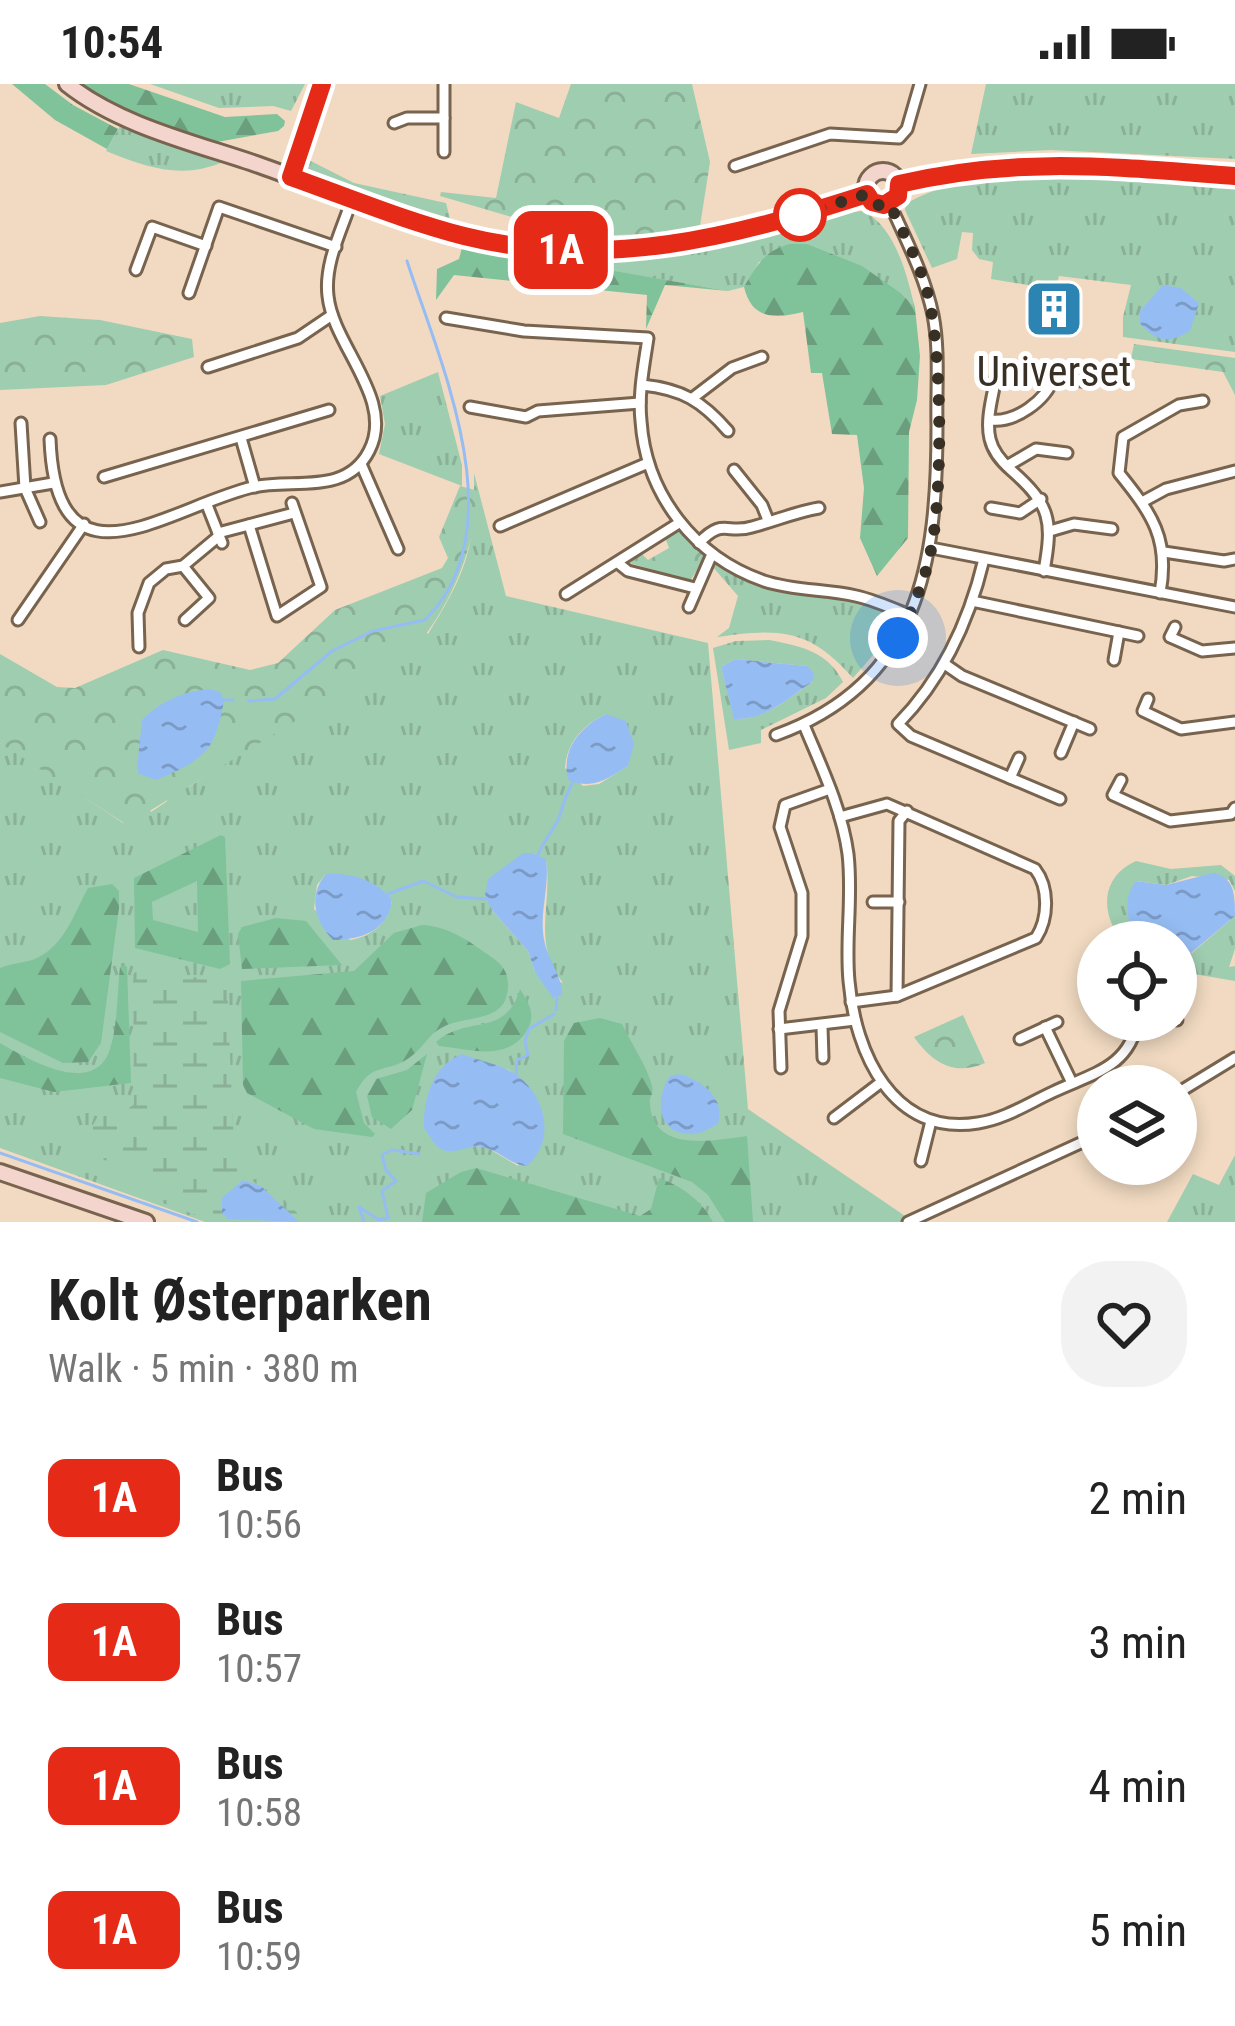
<!DOCTYPE html>
<html lang="en">
<head>
<meta charset="utf-8">
<style>
  :root { --surface:#fff; --page:#f2f2f2; --text:#222; --muted:#767676 }
  body { margin:0; font-family:"Roboto Condensed",sans-serif; background:var(--page); color:var(--text); height:100vh; display:flex; flex-direction:column; font-size:45px; white-space:nowrap }
  * { box-sizing:border-box; margin:0 }
  p { font-size:39px; color:var(--muted) }
  .icon { flex:none; width:66px; height:66px; fill:none; stroke:currentColor; stroke-width:2; stroke-linecap:round; stroke-linejoin:round }
  .map { position:relative; height:1138px; overflow:hidden }
  .panel { display:flex; flex-direction:column; background:var(--surface); flex:1 }
  .panel>* { flex:none }
  .badge { padding:0 24px; border-radius:18px; font-size:42px; line-height:78px }
  .buttons { position:absolute; left:1077px; top:837px; display:grid; gap:24px }
  .buttons a { display:grid; place-items:center; width:120px; height:120px; border-radius:50%; background:var(--surface); box-shadow:0 6px 18px #0003; font-size:60px }
  .you { position:absolute; width:60px; height:60px; margin:-30px; border:9px solid #fff; border-radius:50%; background:#1a73e8; box-shadow:0 0 0 18px #1a73e833 }
  .map>.badge { position:absolute; translate:-50% -50%; box-shadow:0 0 0 6px #fff }
  .round { display:grid; place-items:center; flex:none; width:126px; height:126px; border-radius:48px; background:var(--page) }
  .head { display:flex; align-items:center; justify-content:space-between; height:204px; padding:0 48px }
  h1 { font-size:57px; font-weight:700; line-height:90px }
  ul { padding:0; list-style:none }
  li { display:flex; align-items:center; gap:36px; height:144px; padding:0 48px }
  li div { flex:1 }
  li b { display:block; font-size:45px }
  li em { font-style:normal }
  li .badge { min-width:132px; font-weight:700; text-align:center }
  .status { display:flex; justify-content:space-between; align-items:center; height:84px; padding:0 60px; background:var(--surface); direction:ltr }
  .status svg { height:33px; fill:currentColor }
  .map>svg:first-child { display:block }
  .grass { fill:url(#grass-tufts); fill-rule:evenodd }
  .forest { fill:url(#forest-firs); fill-rule:evenodd }
  .wetland { fill:url(#wetland-marsh) }
  .park { fill:url(#park-crowns) }
  .water { fill:url(#water-ripples) }
  .lines { fill:none; stroke-linecap:round; stroke-linejoin:round }
  .stream { stroke:#95bdf3; stroke-width:3 }
  .street-casing { stroke:#78634e; stroke-width:15 }
  .secondary-casing { stroke:#78634e; stroke-width:20 }
  .street { stroke:#fff; stroke-width:9 }
  .secondary { stroke:#f3d5ce; stroke-width:14 }
  .line-casing { stroke:#fff; stroke-width:27 }
  .line { stroke:#e52b18; stroke-width:18 }
  .walk { stroke:#382f25; stroke-width:12; stroke-dasharray:0 21.6 }
  .stop-dot { fill:#fff; stroke:#e52b18; stroke-width:6 }
  .labels { text-anchor:middle; dominant-baseline:central; stroke-width:10; stroke-linejoin:round; paint-order:stroke }
  .poi-label { font-size:42px; fill:#382f25; stroke:#fff }
</style>
</head>
<body>
<div class="status"><b>10:54</b><svg viewBox="0 0 49 12"><path d="M0 12V9h3v3zM5 12V6h3v6zM10 12V3h3v9zM15 12V0h3v12zM26 1h20v11H26zM47 4h2v5h-2z"/></svg></div>
<div class="map">
<svg width="1235" height="1138" viewBox="0 0 1235 1138">
  <defs>
    <pattern id="grass-tufts" width="24" height="20" patternUnits="userSpaceOnUse" patternTransform="scale(3)"><rect width="24" height="20" fill="#9fcdb0"/><path d="M3 7l-1-3M5 7V3M7 7l1-3M15 17l-1-3M17 17v-4M19 17l1-3" fill="none" stroke="#8ab097"/></pattern>
    <pattern id="forest-firs" width="22" height="20" patternUnits="userSpaceOnUse" patternTransform="scale(3)"><rect width="22" height="20" fill="#80c29a"/><path d="M5 1l3.5 6h-7zM16 11l3.5 6h-7z" fill="#6a9e7d"/></pattern>
    <pattern id="wetland-marsh" width="20" height="14" patternUnits="userSpaceOnUse" patternTransform="scale(3)"><rect width="20" height="14" fill="#9fcdb0"/><path d="M1 5h8M5 5V1M11 12h8M15 12V8" fill="none" stroke="#8ab097"/></pattern>
    <pattern id="park-crowns" width="20" height="18" patternUnits="userSpaceOnUse" patternTransform="scale(3)"><rect width="20" height="18" fill="#9fcdb0"/><path d="M2 6a3 3 0 1 1 6 0M12 15a3 3 0 1 1 6 0" fill="none" stroke="#8ab097"/></pattern>
    <pattern id="water-ripples" width="26" height="14" patternUnits="userSpaceOnUse" patternTransform="scale(3)"><rect width="26" height="14" fill="#95bdf3"/><path d="M2 4q2-2 4 0t4 0M15 11q2-2 4 0t4 0" fill="none" stroke="#7b9ac5"/></pattern>
  </defs>
  <rect width="100%" height="100%" fill="#f1dac1"/>
  <!-- grass -->
  <g class="grass">
    <path d="M150,0H305L291,27L273,22L219,24Z"/>
    <path d="M986,0H1235V75L1051,66L971,70Z"/>
    <path d="M121,40L225,77C183,96 148,84 106,67Z"/>
    <path d="M303,73L354,99L446,119L452,143L315,94L302,81Z"/>
    <path d="M1071,90L1235,100V268L1123,253V233L1131,201L1059,192L1057,199L1036,196L1034,202L991,195L993,178L979,175L972,166L973,149L962,148L957,175L932,184L905,126L906,120C952,91 1018,94 1071,90Z"/>
    <path d="M863,127C896,143 907,192 915,224L902,210L807,160L759,178L744,203L728,207L527,172L644,171L696,164L832,129Z"/>
    <path d="M438,288L462,381V402L379,370L385,340L380,312Z"/>
    <path d="M474,389L506,512L708,559L748,1025L908,1134L900,1138H205L0,1064V659L87,708V715L123,739L144,710L151,728L166,718L184,695L189,703L425,547L428,550C468,485 475,465 474,389ZM606,630L628,682L599,700L583,702L565,684C567,658 583,641 606,630ZM533,769L546,776C553,820 531,859 563,899L535,888L528,867L492,826L488,795ZM326,790L392,815C390,838 373,852 350,856L314,825L317,801ZM490,981L509,986L536,1013L518,1082L486,1063L469,1062Z"/>
    <path d="M716,478C732,488 749,498 768,503C802,513 874,507 895,537L880,563L853,594C809,544 780,544 717,553L729,544L738,512L712,482Z"/>
    <path d="M769,556C800,562 828,567 843,598L826,614L761,646V659L729,666L713,564L736,557ZM735,575L806,582L812,598C788,615 766,635 735,635L721,583Z"/>
    <path d="M1136,777L1171,785L1221,781L1235,792V807L1229,796L1192,792L1166,801L1136,797L1144,851L1158,858H1123C1100,830 1100,793 1136,777Z"/>
    <path d="M1235,832V865L1229,883L1235,882V897L1176,887V865L1192,869Z"/>
    <path d="M1235,1071V1138H1167L1193,1090L1219,1101Z"/>
  </g>
  <!-- forest -->
  <g class="forest">
    <path d="M12,0H45L73,21L118,45L107,65L55,36Z"/>
    <path d="M76,0H129L225,33L277,30L285,37L284,42L278,47L217,58L131,31Z"/>
    <path d="M463,160L728,207L665,201L646,245L647,211L454,191L436,216L437,185L459,175Z"/>
    <path d="M790,160H807L862,182L902,210L915,224L920,272L917,316L909,348L908,454L877,492L860,454L864,404L857,351L832,350L822,289H811L803,228C775,235 752,236 744,203C756,182 765,166 790,160Z"/>
    <path d="M221,751L225,753L230,880L220,885L135,864L134,794ZM197,797L198,848L153,836L152,818Z"/>
    <path d="M112,800L119,807V824L101,959L88,978L63,979L0,948V884C12,879 26,879 37,874C65,861 74,829 88,804Z"/>
    <path d="M276,834L306,837L342,881L242,885L238,850L242,843Z"/>
    <path d="M422,841C448,842 469,857 490,872C502,880 508,887 508,902C507,940 468,930 443,943C428,950 423,965 409,974C386,990 372,977 356,1008L364,1039L375,1050L372,1053L314,1045L247,1009L243,1001L241,897L354,887L394,849Z"/>
    <path d="M127,882L131,999L54,1008L0,994V959C26,974 91,1013 109,968C118,943 117,909 120,883Z"/>
    <path d="M520,905C529,919 537,932 526,948C506,978 470,965 439,962L436,958C468,930 505,955 520,905Z"/>
    <path d="M600,934L622,940C631,959 647,982 652,1002C654,1013 649,1010 650,1021C654,1070 716,1056 747,1052L753,1138H725L708,1111L692,1098L563,1050L564,957L574,939Z"/>
    <path d="M427,970L412,1026L391,1045L372,1033L367,1012L376,995L407,986Z"/>
    <path d="M476,1084L640,1132L651,1125L659,1094C683,1103 701,1116 713,1138H422L426,1109L461,1088Z"/>
  </g>
  <!-- wetland -->
  <path class="wetland" d="M142,884L227,899L234,1065L306,1138H299L253,1097L228,1135L235,1138H216L154,1116L140,1086L97,1074L88,1060L90,1046L101,1027L127,1026L134,1020L133,890Z"/>
  <!-- park -->
  <g class="park">
    <path d="M571,0H692L710,78L700,142L654,150L577,152L440,112L441,108L496,114L516,18L559,34Z"/>
    <path d="M40,232L100,236L192,255L194,273L106,301L0,306V239Z"/>
    <path d="M1134,260L1235,274V311L1223,288L1131,275Z"/>
    <path d="M460,402L479,407C473,466 455,513 418,561L127,741L0,659V570L57,603L75,604L163,566L250,586L278,579L335,526L442,484L448,474L439,453Z"/>
    <path d="M678,446L705,473L690,497L630,479L641,469L648,476L669,464L665,453Z"/>
    <path d="M963,931L985,979C953,993 932,978 914,953Z"/>
  </g>
  <!-- water -->
  <g class="water">
    <path d="M1163,201L1181,204L1199,219L1190,247C1170,259 1156,259 1140,239V227Z"/>
    <path d="M735,575L807,582L814,589L812,598C787,615 766,636 734,635L721,583Z"/>
    <path d="M210,605L220,608L224,616C215,668 205,675 156,696L139,690L137,685L142,636C160,617 185,607 210,605Z"/>
    <path d="M606,630L626,637L634,660L628,682C607,695 593,706 568,696C561,665 580,643 606,630Z"/>
    <path d="M523,769H533L546,775C550,803 539,828 544,855C547,875 563,893 562,911L553,914L535,888L528,867L492,826L485,812L488,795Z"/>
    <path d="M1213,789C1235,793 1235,812 1235,832L1191,869L1176,865V858H1158L1130,841C1126,824 1125,812 1136,797L1166,801Z"/>
    <path d="M326,790C354,789 373,795 392,815C390,846 361,856 333,856C314,837 308,811 326,790Z"/>
    <path d="M462,970C476,976 495,979 508,986C544,1004 559,1054 527,1082C510,1081 499,1066 482,1063C469,1060 456,1071 443,1066C435,1063 429,1051 424,1044C423,1015 433,981 462,970Z"/>
    <path d="M680,990C702,997 726,1014 718,1040C709,1044 700,1051 690,1050C656,1050 655,1013 670,992Z"/>
    <path d="M243,1096L261,1102L299,1138L228,1135L222,1129V1114Z"/>
  </g>
  <g class="lines">
    <!-- stream -->
    <g class="stream">
      <path d="M224,616H233"/>
      <path d="M248,617L275,615L332,567L373,547L425,536C517,445 440,279 407,177"/>
      <path d="M538,771C543,758 552,748 558,736C563,723 565,711 573,698"/>
      <path d="M388,810L423,797L457,813L487,815"/>
      <path d="M556,926L557,915"/>
      <path d="M516,992L517,976L528,971L525,957L529,945L554,930"/>
      <path d="M0,1069L197,1138"/>
      <path d="M364,1138L359,1123L379,1136L388,1134L382,1107L396,1097L386,1086L382,1071L392,1066L419,1070"/>
    </g>
    <defs>
      <g id="street">
        <path d="M394,39L407,34H444"/>
        <path d="M444,68V0"/>
        <path d="M735,82L830,50L899,54L907,45L920,0"/>
        <path d="M136,186L152,143L206,162"/>
        <path d="M189,209L219,123L336,163"/>
        <path d="M446,234L524,247L648,254C644,281 638,310 641,337C646,411 695,473 764,497C794,507 826,505 856,512C874,516 892,524 909,531"/>
        <path d="M208,283L298,254L332,231"/>
        <path d="M1012,290L997,288C994,308 985,334 990,355C993,368 1001,377 1011,386C1051,421 1053,437 1044,487"/>
        <path d="M642,301C682,305 702,317 728,347"/>
        <path d="M694,313L732,284L762,273"/>
        <path d="M470,323L526,333L538,327L640,319"/>
        <path d="M990,336C1015,339 1046,317 1054,293L1089,298"/>
        <path d="M21,339L25,404L40,438"/>
        <path d="M241,354L255,403"/>
        <path d="M50,355C56,516 168,423 253,403C293,394 346,412 369,367C396,316 333,262 328,212C324,179 342,146 352,115"/>
        <path d="M361,380L398,465"/>
        <path d="M1007,382L1036,365L1067,369"/>
        <path d="M734,386L762,421L768,436"/>
        <path d="M104,393L329,326"/>
        <path d="M0,408L53,399"/>
        <path d="M1142,418L1166,405L1235,387"/>
        <path d="M207,421L222,459"/>
        <path d="M991,424L1020,429L1041,415"/>
        <path d="M249,441L277,532L321,503L292,419"/>
        <path d="M500,442L648,379"/>
        <path d="M1050,447L1074,440L1112,445"/>
        <path d="M218,449L294,429"/>
        <path d="M699,459C723,433 727,451 752,443C775,437 795,428 819,424"/>
        <path d="M931,464L1235,523"/>
        <path d="M1164,468L1224,477L1235,475"/>
        <path d="M984,475C969,538 943,594 898,640L911,652L1060,715"/>
        <path d="M618,479L628,487L695,504"/>
        <path d="M183,482L209,514L185,536"/>
        <path d="M1160,509C1170,455 1152,430 1119,389L1123,353L1179,321L1203,317"/>
        <path d="M566,510L679,439"/>
        <path d="M972,517L1138,552"/>
        <path d="M689,523L712,470"/>
        <path d="M18,536L84,440"/>
        <path d="M1175,543L1170,553L1202,567L1235,564"/>
        <path d="M139,563L138,529L149,499L166,485L183,482L219,452"/>
        <path d="M1114,576L1119,548"/>
        <path d="M946,581L962,592L1090,645"/>
        <path d="M1148,615L1143,627L1181,645L1235,638"/>
        <path d="M804,641C821,682 842,725 848,770C853,813 845,855 849,897C855,969 893,1053 978,1039C1005,1035 1029,1019 1053,1008C1093,989 1129,984 1138,936"/>
        <path d="M776,651C921,599 937,477 937,342C936,305 940,267 933,231C925,192 906,156 890,120"/>
        <path d="M1061,669L1074,638"/>
        <path d="M1010,694L1019,674"/>
        <path d="M1121,696L1113,711L1170,737L1231,730L1235,724"/>
        <path d="M840,733L887,720L1035,785C1049,803 1049,834 1036,854L897,912L851,918"/>
        <path d="M873,818H899"/>
        <path d="M897,912L899,737L907,727"/>
        <path d="M1176,936H1177"/>
        <path d="M822,943L823,974"/>
        <path d="M1045,943L1072,999"/>
        <path d="M779,945L855,936"/>
        <path d="M1020,955L1057,938"/>
        <path d="M781,984L779,927L802,852V809L780,743L785,721L830,705"/>
        <path d="M1176,1010L1235,974"/>
        <path d="M834,1034L880,999"/>
        <path d="M921,1077L931,1037"/>
        <path d="M908,1138L1098,1051"/>
      </g>
      <g id="secondary">
        <path d="M67,0C120,42 195,59 259,81C327,105 395,135 465,152C608,187 732,153 867,110"/>
        <circle cx="883" cy="104" r="17"/>
        <path d="M291,93L322,0"/>
        <path d="M899,100L961,86L1053,79L1235,92"/>
        <path d="M0,1088L146,1138"/>
      </g>
    </defs>
    <!-- street casing -->
    <use href="#street" class="street-casing"/>
    <!-- secondary casing -->
    <use href="#secondary" class="secondary-casing"/>
    <!-- street -->
    <use href="#street" class="street"/>
    <!-- secondary -->
    <use href="#secondary" class="secondary"/>
  </g>
  <g class="lines">
    <defs>
      <path id="line" d="M322,0L291,93C348,113 405,137 464,152C603,187 734,153 867,110L872,118L884,121L898,112L899,100C1020,72 1113,83 1235,92"/>
    </defs>
    <!-- line casing -->
    <use href="#line" class="line-casing"/>
    <!-- line -->
    <use href="#line" class="line"/>
    <!-- walk -->
    <path class="walk" d="M800,131L867,110L878,121L890,120C901,145 915,170 924,197C943,250 943,410 931,466C925,497 912,526 898,554"/>
  </g>
  <!-- icons -->
  <defs>
    <symbol id="building-square" viewBox="-11 -11 22 22"><rect x="-9" y="-9" width="18" height="18" rx="4" fill="#2c84b3" stroke="#fff"/><path d="M-4-6H4V6H1V3H-1V6H-4ZM-2.5-4.3h1.7v1.8h-1.7ZM.8-4.3h1.7v1.8H.8ZM-2.5-1h1.7V.8h-1.7ZM.8-1h1.7V.8H.8Z" fill="#fff"/></symbol>
  </defs>
  <g fill-rule="evenodd">
    <use href="#building-square" x="1021" y="192" width="66" height="66"/>
  </g>
  <!-- markers -->
  <circle class="stop-dot" cx="800" cy="131" r="24"/>
  <g class="labels">
    <!-- poi labels -->
    <g class="poi-label">
      <text x="1054" y="287">Universet</text>
    </g>
  </g>
</svg>
<div class="buttons">
<a><svg class="icon" aria-label="locate" viewBox="0 0 24 24"><circle cx="12" cy="12" r="6"/><path d="M12 2v4M12 18v4M2 12h4M18 12h4"/></svg></a>
<a><svg class="icon" aria-label="layers" viewBox="0 0 24 24"><path d="M12 4l9 5-9 5-9-5zM3 14l9 5 9-5"/></svg></a>
</div>
<div class="you" style="left:898px;top:554px"></div>
<b class="badge" style="left:561px;top:166px;background:#e52b18;color:#fff">1A</b>
</div>
<section class="panel">
<div class="head"><div><h1>Kolt Østerparken</h1><p>Walk · 5 min · 380 m</p></div><a class="round"><svg class="icon" aria-label="heart" viewBox="0 0 24 24"><path d="M12 20l-8-8c-3-5 5-10 8-4 3-6 11-1 8 4z"/></svg></a></div>
<ul>
<li><span class="badge" style="background:#e52b18;color:#fff">1A</span><div><b>Bus</b><p>10:56</p></div><em>2 min</em></li>
<li><span class="badge" style="background:#e52b18;color:#fff">1A</span><div><b>Bus</b><p>10:57</p></div><em>3 min</em></li>
<li><span class="badge" style="background:#e52b18;color:#fff">1A</span><div><b>Bus</b><p>10:58</p></div><em>4 min</em></li>
<li><span class="badge" style="background:#e52b18;color:#fff">1A</span><div><b>Bus</b><p>10:59</p></div><em>5 min</em></li>
</ul>
</section>
</body>
</html>
